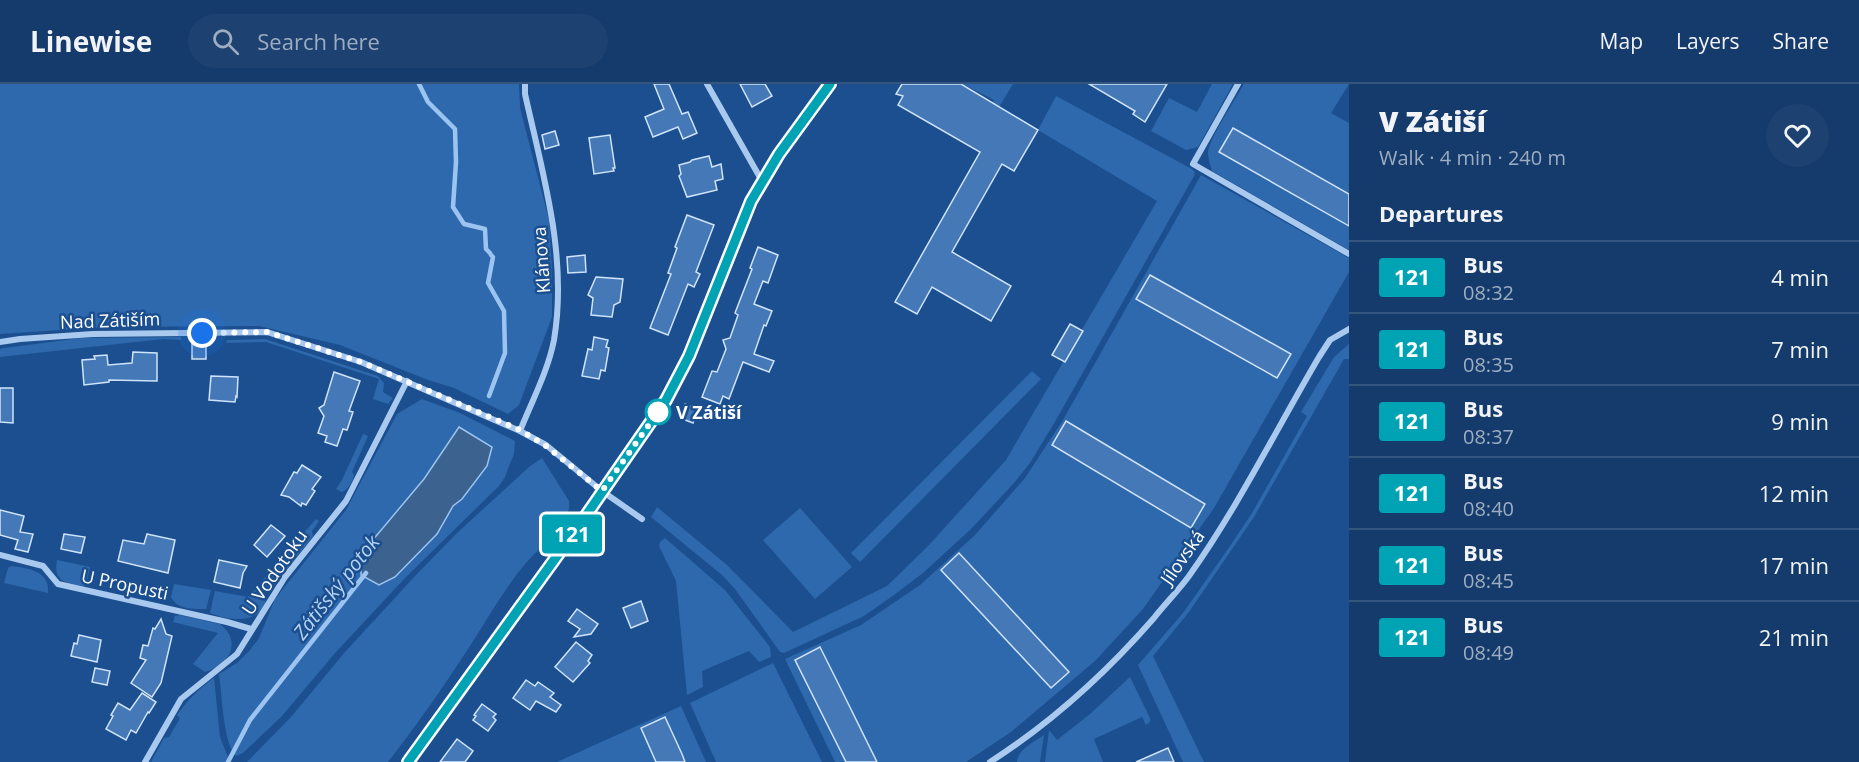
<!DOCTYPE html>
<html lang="en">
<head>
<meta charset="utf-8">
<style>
  :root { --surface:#143b6b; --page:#1d4271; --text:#f1f3f6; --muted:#9dadc1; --line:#33557e }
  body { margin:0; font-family:"Open Sans",sans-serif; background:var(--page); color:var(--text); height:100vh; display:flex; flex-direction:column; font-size:22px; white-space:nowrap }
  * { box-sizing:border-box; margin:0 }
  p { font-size:20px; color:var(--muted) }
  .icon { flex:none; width:33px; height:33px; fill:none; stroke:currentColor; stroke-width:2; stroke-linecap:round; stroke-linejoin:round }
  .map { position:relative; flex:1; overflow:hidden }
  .details { display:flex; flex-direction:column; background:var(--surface); width:510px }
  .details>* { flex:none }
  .badge { padding:0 12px; border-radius:4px; font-size:21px; line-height:39px }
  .you { position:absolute; width:30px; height:30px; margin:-15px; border:4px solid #fff; border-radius:50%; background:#1a73e8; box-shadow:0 0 0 9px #1a73e833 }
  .map>.badge { position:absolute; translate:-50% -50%; box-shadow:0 0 0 3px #fff }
  h2 { padding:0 30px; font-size:22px; line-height:54px }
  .round { display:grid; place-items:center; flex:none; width:63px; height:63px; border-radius:32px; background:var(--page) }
  .headline { display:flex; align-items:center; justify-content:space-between; height:102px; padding:0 30px }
  h1 { font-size:28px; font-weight:800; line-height:45px }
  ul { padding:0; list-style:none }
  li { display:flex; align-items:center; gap:18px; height:72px; padding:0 30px; border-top:2px solid var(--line) }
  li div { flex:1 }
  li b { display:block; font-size:22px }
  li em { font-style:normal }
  li .badge { min-width:66px; font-weight:700; text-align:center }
  header { display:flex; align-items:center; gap:36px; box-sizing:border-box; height:84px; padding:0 30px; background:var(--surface); border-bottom:2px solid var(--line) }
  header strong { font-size:28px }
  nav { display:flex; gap:33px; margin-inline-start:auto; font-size:21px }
  .search { width:420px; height:54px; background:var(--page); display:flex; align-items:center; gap:15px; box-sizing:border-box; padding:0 21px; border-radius:33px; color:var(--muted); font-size:22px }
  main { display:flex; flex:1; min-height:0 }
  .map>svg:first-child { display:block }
  .green { fill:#2e69ad; fill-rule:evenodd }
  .water { fill:#3c6290; stroke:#9cc4f0; stroke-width:1.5 }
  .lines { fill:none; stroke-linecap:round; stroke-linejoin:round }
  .stream { stroke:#9cc4f0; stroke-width:4.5 }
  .building { fill:#4478b7; stroke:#cfe3fa; stroke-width:1.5 }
  .minor { stroke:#a9c9ee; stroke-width:6 }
  .tertiary { stroke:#a9c9ee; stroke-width:10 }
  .line-casing { stroke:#fff; stroke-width:14 }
  .line { stroke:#00a3b4; stroke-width:9 }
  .walk { stroke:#fff; stroke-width:6; stroke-dasharray:0 10.8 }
  .stop-dot { fill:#fff; stroke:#00a3b4; stroke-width:3 }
  .labels { text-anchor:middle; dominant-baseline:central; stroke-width:5; stroke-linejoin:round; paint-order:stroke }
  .street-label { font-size:18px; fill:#fff; stroke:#1b4f8f }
  .stop-label { font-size:18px; font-weight:bold; fill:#fff; stroke:#1b4f8f; text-anchor:start }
  .water-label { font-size:20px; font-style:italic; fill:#b5d3f5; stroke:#1b4f8f }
</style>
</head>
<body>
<header>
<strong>Linewise</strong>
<div class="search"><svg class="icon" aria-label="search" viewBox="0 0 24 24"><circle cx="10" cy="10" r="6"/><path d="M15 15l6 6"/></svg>Search here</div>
<nav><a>Map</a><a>Layers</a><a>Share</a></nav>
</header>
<main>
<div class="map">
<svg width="1349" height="678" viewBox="0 0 1349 678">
  <rect width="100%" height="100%" fill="#1b4f8f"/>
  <!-- green -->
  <g class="green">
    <path d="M0,0H519L520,24L549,136L552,188V233L519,321L508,330L454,304L428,296L340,261L259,242L107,243L0,250Z"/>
    <path d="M963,0H1013L999,23L988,27L994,16Z"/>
    <path d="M1212,0H1233L1198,63L1186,66L1151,47L1169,14L1197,28Z"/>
    <path d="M1244,0H1349L1331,29L1349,39V110L1234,44L1349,142V166L1212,87C1210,80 1208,75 1208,68C1210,53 1236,15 1244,0Z"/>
    <path d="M1056,12L1192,85L1195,88L1194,92L1056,336L1030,379L1014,399L971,445L923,489L894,511L864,532L784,569L780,568L735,505L722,491L651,433L657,423L727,481L793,548L887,502L929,461L1006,376L1157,117L1038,46Z"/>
    <path d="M1201,91L1349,174V188L1214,424L1143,525L1095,577L1011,648L966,678H877L821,564L796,576L846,678H835L785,575L861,541L920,501L975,451L1025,394L1063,336ZM1150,191L1290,270L1277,294L1264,288L1137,215ZM1066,337L1190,443L1052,361ZM960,469L1069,587L1051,604L942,486Z"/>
    <path d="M181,253V256L163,255L0,273V265L4,264L82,254Z"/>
    <path d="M265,255L378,292L384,299L383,308L393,314L388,320L373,315L379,295L266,258L226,259L227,256Z"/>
    <path d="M1349,260V275H1344L1254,433L1189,528L1153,572L1204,678H1183L1138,581L1183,529L1230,462L1252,429L1307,332L1301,328L1334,273Z"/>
    <path d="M1032,287L1041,295L860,478L851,469Z"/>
    <path d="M422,315L460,329L515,357L514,370L509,382L505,393L499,402L406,493L336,568L282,632L243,669L236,672C223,660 222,609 219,590L237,579L250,566L259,554L275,515L346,426L397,330ZM459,343L492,363L487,382L462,415L453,422L437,450L379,501L361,491V470L424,395Z"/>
    <path d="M363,350L368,352L352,388L354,391C353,397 348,406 342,408L336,405L342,396Z"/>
    <path d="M542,374L569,417C573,437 539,464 526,479C504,505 488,534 470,562C444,602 417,641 388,678H247L291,633L345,568L416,491L457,449L529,383Z"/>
    <path d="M800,424L852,483L815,515L763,456Z"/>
    <path d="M316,435L319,437L312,447L313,452L273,503L267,504L260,499Z"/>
    <path d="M665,454L725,506L770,563L771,573L759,578L749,567L702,587L703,603L687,611L676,497L659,462L660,458Z"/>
    <path d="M57,476L90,483L86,501L83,502C66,499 53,498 57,476Z"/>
    <path d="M11,482C28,484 50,487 48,509L4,499L8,484Z"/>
    <path d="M174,500L211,506L206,525C192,525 178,526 171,513Z"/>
    <path d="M255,505L266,515C262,541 229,537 210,529L215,507L248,513Z"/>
    <path d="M180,531L220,540C243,558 229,581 205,588L193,580L218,549L173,538L175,532Z"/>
    <path d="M773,579L822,678H716L690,619Z"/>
    <path d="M1130,593L1150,634V638L1146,641L1142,633L1094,655L1103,678H1045L1049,646L1057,656L1090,630Z"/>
    <path d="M214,594L220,653L230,678H151L164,654L169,653L180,634L177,631C188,616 199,604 214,594Z"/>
    <path d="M681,622L706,678H685L665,633L641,644L656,678H557Z"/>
    <path d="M1044,651L1040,678H1017C1018,665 1034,658 1044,651Z"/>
  </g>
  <!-- water -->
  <path class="water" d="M459,343L492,363L487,382L462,415L453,422L437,450L395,493L379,501L361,491V470L424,395Z"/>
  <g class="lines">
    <!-- stream -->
    <g class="stream">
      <path d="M419,0L428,18L455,45L456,78L453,123L464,140L485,145L486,165L490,169"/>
      <path d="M489,312L505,269L504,227L488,199L493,173L491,171"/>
      <path d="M228,678L250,636L366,489"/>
    </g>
  </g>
  <!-- building -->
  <g class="building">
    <path d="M654,0H669L682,30L688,28L697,49L683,55L678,43L653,53L645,33L664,25Z"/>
    <path d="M740,0H765L772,12L752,23Z"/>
    <path d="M902,0H961L1038,46L1014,87L1002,80L952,168L1011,202L991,237L932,203L917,230L895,218L980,68L898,21L903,12L896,10Z"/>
    <path d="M1089,0H1167L1145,38L1133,30L1135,27Z"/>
    <path d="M1233,44L1349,110V142L1219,68Z"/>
    <path d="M555,47L559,61L545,65L542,51Z"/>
    <path d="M610,51L615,84H613L614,87L594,90L589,54Z"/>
    <path d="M709,72L712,83L721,80L723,95L715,97L717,106L687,113L679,92L681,90L679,81L690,78L692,76Z"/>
    <path d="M687,131L714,141L696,188L700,190L694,203L688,200L668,251L650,244L671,190L668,189L677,164L675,163Z"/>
    <path d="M758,163L778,171L768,199L763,197L754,220L772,227L766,242L764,241L754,270L774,277L769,288L743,278L729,315L723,312L720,320L702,313L712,287L717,288L726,265L723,256L730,254L738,231L735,229L752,185L750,184Z"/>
    <path d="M585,171L586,188L568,189L567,173Z"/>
    <path d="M1150,191L1291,270L1277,294L1136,215Z"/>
    <path d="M596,193L623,195L620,218L614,221L612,233L591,231L593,214L588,211Z"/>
    <path d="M1070,240L1083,247L1065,278L1052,271Z"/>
    <path d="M594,253L608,256L606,263L609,264L605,287L601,286L599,295L582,292L588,265L592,266Z"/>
    <path d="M192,259L206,260V275H192Z"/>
    <path d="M133,268L157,269V297L109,296V298L84,301L82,276L95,275L94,272L107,271L108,281L132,279Z"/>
    <path d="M334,288L360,297L349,327L353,328L347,346L343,345L337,362L325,358L327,352L318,349L324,332L319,324L324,321Z"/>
    <path d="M211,292L238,293L237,313L236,312L235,318L209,316Z"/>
    <path d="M0,304H13V339L0,338Z"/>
    <path d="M685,320L698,325L693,339L680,334Z"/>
    <path d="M1066,337L1205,420L1191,444L1052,361Z"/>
    <path d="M302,381L321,393L312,405L315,407L306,421L302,419L301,422L289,413L281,411L294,388L297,389Z"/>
    <path d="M0,426L24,432L20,448L33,450L28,468L15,465L18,456L0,451Z"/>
    <path d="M271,441L285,452L267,473L254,461Z"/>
    <path d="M64,450L85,453L81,469L61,465Z"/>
    <path d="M147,450L175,456L168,489L118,477L123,456L144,460Z"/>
    <path d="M959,469L1069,588L1051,604L941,486Z"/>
    <path d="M219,476L247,482L243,489L240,504L214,498Z"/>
    <path d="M641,517L648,537L631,544L623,524Z"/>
    <path d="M577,525L598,540L591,550L574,553L580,545L568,537Z"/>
    <path d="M161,535L166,550L172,552L161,599L152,613L131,599L146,576L140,574L143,561L148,562L153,544L155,545Z"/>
    <path d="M79,551L101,556L97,578L71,572L74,559L77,560Z"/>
    <path d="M576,558L592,571L588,577L590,579L573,598L555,583Z"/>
    <path d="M820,563L838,599L877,678H846L795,576Z"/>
    <path d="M95,584L110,587L107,601L92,598Z"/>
    <path d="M526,596L535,602L538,598L554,609L550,613L561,621L556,628L536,617L530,626L513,614Z"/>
    <path d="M142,609L156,618L149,629L148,628L136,649L131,646L126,656L106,645L113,632L111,631L118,619L130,626Z"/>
    <path d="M482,620L496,630L493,633L496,636L488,647L473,636L476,632L474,631Z"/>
    <path d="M665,633L682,670L685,678H656L641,644Z"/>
    <path d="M457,655L473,667L465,678H440Z"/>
    <path d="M1168,664L1174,678H1136Z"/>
  </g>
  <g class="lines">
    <!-- minor -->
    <g class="minor">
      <path d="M707,0L762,97"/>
      <path d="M1238,0L1193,80L1349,170"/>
      <path d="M0,258L20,255L93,250L267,248L361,278L520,347L546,361L602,407L642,435"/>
      <path d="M520,347C532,317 548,287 554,256C568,173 543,91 525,10V0"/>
      <path d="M0,471L43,482L58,500L227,538L251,545"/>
      <path d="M145,678L181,615L237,570L285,493L346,417L407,297"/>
      <path d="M990,678C1051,639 1106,589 1154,534C1165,520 1178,507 1189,492C1238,423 1276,346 1319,273L1330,256L1349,245"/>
    </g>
    <!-- tertiary -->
    <path class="tertiary" d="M408,678L578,443L666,316L689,271L751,117L779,70L830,0"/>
  </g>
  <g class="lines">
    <defs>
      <path id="line" d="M408,678L578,443L666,316L689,272L751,117L779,70L830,0"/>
    </defs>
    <!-- line casing -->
    <use href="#line" class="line-casing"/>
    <!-- line -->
    <use href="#line" class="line"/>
    <!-- walk -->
    <path class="walk" d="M202,249L267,248L361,278L520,346L546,362L602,407L658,328"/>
  </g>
  <!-- markers -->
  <circle class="stop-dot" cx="658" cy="328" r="12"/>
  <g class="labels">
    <!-- street labels -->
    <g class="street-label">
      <text transform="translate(541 176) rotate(-94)">Klánova</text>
      <text transform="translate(110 236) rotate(-2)">Nad Zátiším</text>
      <text transform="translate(1182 473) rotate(-55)">Jílovská</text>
      <text transform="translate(274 488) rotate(-55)">U Vodotoku</text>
      <text transform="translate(125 500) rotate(12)">U Propusti</text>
    </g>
    <!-- stop labels -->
    <g class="stop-label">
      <text x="676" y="328">V Zátiší</text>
    </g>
    <!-- water labels -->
    <g class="water-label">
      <text transform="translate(336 503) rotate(-52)">Zátišský potok</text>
    </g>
  </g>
</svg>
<div class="you" style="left:202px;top:249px"></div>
<b class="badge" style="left:572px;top:450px;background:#00a3b4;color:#fff">121</b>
</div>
<section class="details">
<div class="headline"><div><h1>V Zátiší</h1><p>Walk · 4 min · 240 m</p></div><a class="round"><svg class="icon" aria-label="heart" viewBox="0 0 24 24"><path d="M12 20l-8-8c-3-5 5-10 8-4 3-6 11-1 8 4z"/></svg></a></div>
<h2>Departures</h2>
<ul>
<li><span class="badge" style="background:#00a3b4;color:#fff">121</span><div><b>Bus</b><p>08:32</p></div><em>4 min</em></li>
<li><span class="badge" style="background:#00a3b4;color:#fff">121</span><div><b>Bus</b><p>08:35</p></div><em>7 min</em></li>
<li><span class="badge" style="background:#00a3b4;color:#fff">121</span><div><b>Bus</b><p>08:37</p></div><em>9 min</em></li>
<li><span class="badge" style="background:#00a3b4;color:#fff">121</span><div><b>Bus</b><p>08:40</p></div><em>12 min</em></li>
<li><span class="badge" style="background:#00a3b4;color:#fff">121</span><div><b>Bus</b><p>08:45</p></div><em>17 min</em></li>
<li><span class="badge" style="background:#00a3b4;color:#fff">121</span><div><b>Bus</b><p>08:49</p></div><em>21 min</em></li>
</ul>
</section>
</main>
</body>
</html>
